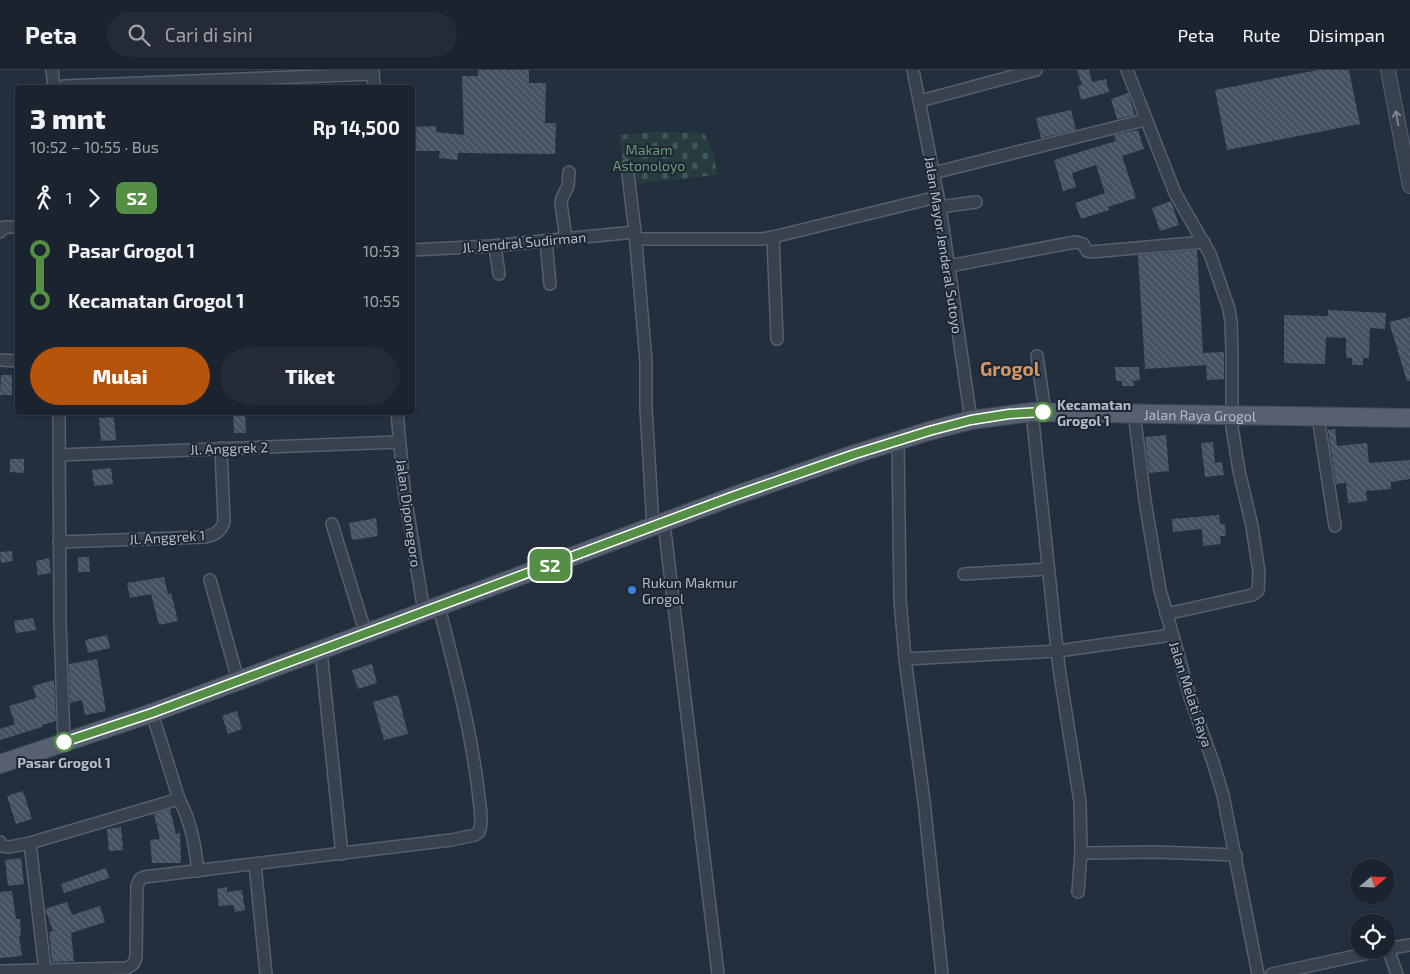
<!DOCTYPE html>
<html lang="id">
<head>
<meta charset="utf-8">
<style>
  :root { --surface:#1b232e; --page:#242b36; --text:#f1f3f6; --muted:#a0a4aa; --line:#39404a; --accent:#b45309 }
  body { margin:0; font-family:"Exo 2",sans-serif; background:var(--page); color:var(--text); height:100vh; display:flex; flex-direction:column; font-size:19px; white-space:nowrap }
  * { box-sizing:border-box; margin:0 }
  p { font-size:16px; color:var(--muted) }
  .icon { flex:none; width:28px; height:28px; fill:none; stroke:currentColor; stroke-width:2; stroke-linecap:round; stroke-linejoin:round }
  .map { position:relative; flex:1; overflow:hidden }
  .panel { position:absolute; left:15px; top:15px; width:400px; height:330px; display:flex; flex-direction:column; background:var(--surface); border-radius:5px; box-shadow:0 1px 4px #0004,0 0 0 1px var(--line) }
  .panel>* { flex:none }
  .badge { padding:0 10px; border-radius:8px; font-size:18px; line-height:32px }
  .needle { width:32px; rotate:71deg }
  .controls { position:absolute; left:1350px; top:789px; display:grid; gap:10px }
  .controls a { display:grid; place-items:center; width:45px; height:45px; border-radius:50%; background:var(--surface); box-shadow:0 1px 4px #0004,0 0 0 1px var(--line); font-size:25px }
  .map>.badge { position:absolute; translate:-50% -50%; box-shadow:0 0 0 2px #fff }
  .legs { display:flex; align-items:center; gap:8px; height:55px; padding:0 15px; font-size:16px }
  .legs p { margin-inline-start:auto }
  .head { display:flex; align-items:center; justify-content:space-between; height:85px; padding:0 15px }
  h1 { font-size:28px; font-weight:800; line-height:38px }
  .button { display:flex; gap:10px; margin-top:auto; padding:10px 15px }
  .button a { flex:1; height:58px; border-radius:30px; background:var(--accent); color:#fff; font-size:20px; font-weight:800; line-height:58px; text-align:center }
  .button a+a { background:var(--page); color:var(--text) }
  ul { padding:0 15px; list-style:none }
  li { display:flex; align-items:center; gap:18px; height:50px; font-size:19px }
  li i { display:grid; place-items:center; width:8px; height:100%; margin:0 6px; background:currentColor }
  li i::after { content:''; width:12px; height:12px; margin:-6px; border:4px solid; border-radius:50%; background:var(--surface) }
  li p { margin-inline-start:auto }
  li:first-child i { background:linear-gradient(#0000 50%,currentColor 0) }
  li:last-child i { background:linear-gradient(currentColor 50%,#0000 0) }
  header { display:flex; align-items:center; gap:30px; box-sizing:border-box; height:70px; padding:0 25px; background:var(--surface); border-bottom:1px solid var(--line) }
  header strong { font-size:24px }
  nav { display:flex; gap:28px; margin-inline-start:auto; font-size:18px }
  .search { width:350px; height:45px; background:var(--page); display:flex; align-items:center; gap:12px; box-sizing:border-box; padding:0 18px; border-radius:28px; color:var(--muted); font-size:19px }
  .map>svg:first-child { display:block }
  .cemetery { fill:url(#cemetery-stones) }
  .building { fill:url(#building-back-hatch) }
  .lines { fill:none; stroke-linecap:round; stroke-linejoin:round }
  .minor-casing { stroke:#565f6c; stroke-width:14 }
  .tertiary-casing { stroke:#565f6c; stroke-width:16 }
  .primary-casing { stroke:#414a57; stroke-width:20 }
  .minor { stroke:#38414e; stroke-width:11 }
  .tertiary { stroke:#38414e; stroke-width:14 }
  .primary { stroke:#56606e; stroke-width:18 }
  .oneway { stroke:#7c8592 }
  .line-1-casing { stroke:#fff; stroke-width:11 }
  .line-1 { stroke:#548f45; stroke-width:8 }
  .stop-1-dot { fill:#fff; stroke:#548f45; stroke-width:2.5 }
  .shop-dot { fill:#3f7fe0; stroke:#1d2633; stroke-width:2 }
  .labels { text-anchor:middle; dominant-baseline:central; stroke-width:4; stroke-linejoin:round; paint-order:stroke }
  .park-label { font-size:14px; fill:#6b9a76; stroke:#1d2633 }
  .street-label { font-size:14px; fill:#b4bcc9; stroke:#1d2633 }
  .stop-label { font-size:14px; font-weight:bold; fill:#b4bcc9; stroke:#1d2633; text-anchor:start }
  .poi-label { font-size:14px; fill:#b4bcc9; stroke:#1d2633; text-anchor:start }
  .district-label { font-size:19px; font-weight:bold; fill:#d59563; stroke:#1d2633 }
</style>
</head>
<body>
<header>
<strong>Peta</strong>
<div class="search"><svg class="icon" aria-label="search" viewBox="0 0 24 24"><circle cx="10" cy="10" r="6"/><path d="M15 15l6 6"/></svg>Cari di sini</div>
<nav><a>Peta</a><a>Rute</a><a>Disimpan</a></nav>
</header>
<div class="map">
<svg width="1410" height="904" viewBox="0 0 1410 904">
  <defs>
    <pattern id="cemetery-stones" width="16" height="16" patternUnits="userSpaceOnUse" patternTransform="scale(1.25)"><rect width="16" height="16" fill="#263c3f"/><path d="M2 7V4a2 2 0 0 1 4 0v3zM10 15v-3a2 2 0 0 1 4 0v3z" fill="#435659"/></pattern>
    <pattern id="building-back-hatch" width="6" height="6" patternUnits="userSpaceOnUse" patternTransform="scale(1.25)"><rect width="6" height="6" fill="#455162"/><path d="M-1 5l2 2M0 0l6 6M5-1l2 2" fill="none" stroke="#5d6877"/></pattern>
  </defs>
  <rect width="100%" height="100%" fill="#242f3e"/>
  <!-- cemetery -->
  <path class="cemetery" d="M659,62L704,63L714,85L717,105L626,115L619,65Z"/>
  <!-- building -->
  <g class="building">
    <path d="M478,0H529V13H546L545,53H556L555,84L458,83L457,90L439,88L440,81H412V57L436,56V62L464,65L462,6H478Z"/>
    <path d="M1077,0H1089L1092,12L1106,9L1109,22L1081,30L1078,16L1082,15Z"/>
    <path d="M1318,0H1349L1360,54L1227,80L1215,20Z"/>
    <path d="M1128,23L1135,45L1117,49L1111,29Z"/>
    <path d="M1071,40L1076,60L1041,68L1036,48Z"/>
    <path d="M1138,60L1144,79L1122,86L1136,128L1108,137L1109,140L1081,149L1075,133L1105,123L1096,95L1072,103L1076,117L1063,121L1054,90L1116,71L1114,65Z"/>
    <path d="M1171,131L1179,155L1160,161L1152,138Z"/>
    <path d="M1197,180L1203,283L1224,282V309L1207,310L1206,295L1145,299L1138,185Z"/>
    <path d="M1328,240L1386,243L1385,259L1370,258L1369,288H1363V295H1352V288H1346V268L1326,267L1325,294L1284,293V245L1328,246Z"/>
    <path d="M1410,247V311H1407L1389,252Z"/>
    <path d="M1115,297H1139L1140,310L1133,311L1134,316H1122V311H1116Z"/>
    <path d="M1,305H12V325H0Z"/>
    <path d="M233,342H245L246,363H234Z"/>
    <path d="M114,347L116,370L101,371L99,348Z"/>
    <path d="M1335,359L1337,376L1367,373L1369,393L1410,390V409L1391,412V419L1366,421L1367,431L1348,433L1346,413L1336,414L1328,360Z"/>
    <path d="M1166,365L1169,401L1149,403L1145,367Z"/>
    <path d="M1213,372L1215,393L1222,392L1224,405L1205,407L1201,373Z"/>
    <path d="M10,389H24V403L10,402Z"/>
    <path d="M111,398L113,414L94,416L92,400Z"/>
    <path d="M1219,445L1220,454H1225L1226,466H1220L1221,474L1203,476L1202,459L1173,462L1172,449Z"/>
    <path d="M376,448L378,466L352,470L349,453Z"/>
    <path d="M12,481L13,491L1,493L0,482Z"/>
    <path d="M78,487H89L90,502H78Z"/>
    <path d="M49,488L51,503L38,505L36,491Z"/>
    <path d="M164,507L168,524L171,523L178,551L159,555L151,524L130,528L127,513Z"/>
    <path d="M33,548L36,560L16,563L14,551Z"/>
    <path d="M107,565L110,578L88,583L85,570Z"/>
    <path d="M97,589L106,641L85,645L82,630L70,633L69,594Z"/>
    <path d="M372,594L377,613L358,619L352,600Z"/>
    <path d="M54,610L56,651L42,655V657L0,670V659L15,654L9,636L36,628L33,616Z"/>
    <path d="M398,625L408,664L384,670L373,632Z"/>
    <path d="M237,641L242,659L228,664L222,646Z"/>
    <path d="M23,721L32,749L16,754L7,726Z"/>
    <path d="M170,739L176,764L180,763L181,793H152L150,770L160,769L154,744Z"/>
    <path d="M121,757L123,780L109,781L107,759Z"/>
    <path d="M21,788L24,814L8,816L5,790Z"/>
    <path d="M106,798L109,808L64,823L61,814Z"/>
    <path d="M227,817V822L242,820L245,840L235,842L233,835L219,836L217,819Z"/>
    <path d="M12,821L16,849H20L21,866H19L22,886L0,888V822Z"/>
    <path d="M67,832L72,845L100,836L105,852L71,863L74,891L52,892L49,862L53,861L45,839Z"/>
  </g>
  <g class="lines">
    <defs>
      <g id="minor">
        <path d="M52,0L54,18"/>
        <path d="M373,0L374,18"/>
        <path d="M913,0L940,137L971,350"/>
        <path d="M1127,0L1175,123L1210,184L1229,239L1231,252L1232,281V357L1239,401L1252,456L1259,502L1258,521L1252,525L1166,544"/>
        <path d="M64,16L373,4"/>
        <path d="M920,31L1036,0"/>
        <path d="M627,96L635,162L646,291V338L653,457"/>
        <path d="M933,103L1145,50"/>
        <path d="M940,137L976,132"/>
        <path d="M0,162L4,157H18"/>
        <path d="M773,167L777,269"/>
        <path d="M566,169L561,133L562,128L568,116L569,102"/>
        <path d="M636,169H762L773,167L937,127"/>
        <path d="M546,171L550,214"/>
        <path d="M495,176L499,204"/>
        <path d="M412,180L491,176L635,162"/>
        <path d="M949,196L1075,172L1083,174L1087,181L1091,182L1204,172"/>
        <path d="M1037,286L1045,342"/>
        <path d="M0,290L18,291"/>
        <path d="M59,342L60,553L64,672"/>
        <path d="M397,342L404,419L424,542"/>
        <path d="M1032,342L1059,598L1080,732L1081,781L1078,822"/>
        <path d="M1134,342L1145,431L1160,520L1191,630L1213,692L1223,725L1258,904"/>
        <path d="M1318,347L1335,456"/>
        <path d="M898,371L900,529L905,589L924,731L942,904"/>
        <path d="M59,385L399,372"/>
        <path d="M664,453L718,904"/>
        <path d="M332,454L366,564"/>
        <path d="M59,472L204,467C214,466 221,461 224,452L221,378"/>
        <path d="M964,504L1048,499"/>
        <path d="M210,510L238,610"/>
        <path d="M321,581L342,784"/>
        <path d="M905,589L1058,581L1172,565"/>
        <path d="M179,729C191,752 195,775 198,801"/>
        <path d="M0,772L1,776L10,777L30,773L179,729L152,643"/>
        <path d="M30,773L45,900"/>
        <path d="M1081,781L1088,783L1155,782L1236,785"/>
        <path d="M255,794L266,904"/>
        <path d="M1386,879L1410,875"/>
        <path d="M1388,879L1397,904"/>
        <path d="M0,901L127,898L133,894L136,888L137,816L140,809L144,807L451,770L475,765L479,762C483,752 480,738 479,728C472,663 455,600 439,537"/>
        <path d="M1272,904L1383,880"/>
      </g>
      <path id="tertiary" d="M1388,0L1410,116"/>
      <g id="primary">
        <path id="s1" d="M0,694L152,643L734,426L855,384L929,361L971,350L1032,342L1410,348"/>
      </g>
    </defs>
    <!-- minor casing -->
    <use href="#minor" class="minor-casing"/>
    <!-- tertiary casing -->
    <use href="#tertiary" class="tertiary-casing"/>
    <!-- primary casing -->
    <use href="#primary" class="primary-casing"/>
    <!-- minor -->
    <use href="#minor" class="minor"/>
    <!-- tertiary -->
    <use href="#tertiary" class="tertiary"/>
    <!-- primary -->
    <use href="#primary" class="primary"/>
  </g>
  <!-- one-way arrows -->
  <defs><path id="oneway-shaft" d="M-6 0H5M1.5-3L5.5 0L1.5 3" fill="none" stroke-width="1.6" stroke-linecap="round" stroke-linejoin="round" transform="scale(1.25)"/></defs>
  <use class="oneway" href="#oneway-shaft" transform="translate(1397 48) rotate(-100)"/>
  <g class="lines">
    <defs>
      <path id="line-1" d="M64,672L152,643L734,426L855,384L929,361L971,350L1009,344L1043,342"/>
    </defs>
    <!-- line-1 casing -->
    <use href="#line-1" class="line-1-casing"/>
    <!-- line-1 -->
    <use href="#line-1" class="line-1"/>
  </g>
  <!-- markers -->
  <g class="stop-1-dot">
    <circle cx="1043" cy="342" r="9"/>
    <circle cx="64" cy="672" r="9"/>
  </g>
  <circle class="shop-dot" cx="632" cy="520" r="5"/>
  <g class="labels">
    <!-- park labels -->
    <g class="park-label">
      <text x="649" y="79">Makam<tspan x="649" dy="16">Astonoloyo</tspan></text>
    </g>
    <!-- street labels -->
    <g class="street-label">
      <text transform="translate(524 172) rotate(-5)">Jl. Jendral Sudirman</text>
      <text transform="translate(944 175) rotate(81)">Jalan Mayor Jenderal Sutoyo</text>
      <text stroke="none"><textPath href="#s1" startOffset="1260">Jalan Raya Grogol</textPath></text>
      <text transform="translate(229 378) rotate(-2)">Jl. Anggrek 2</text>
      <text transform="translate(409 443) rotate(82)">Jalan Diponegoro</text>
      <text transform="translate(167 467) rotate(-3)">Jl. Anggrek 1</text>
      <text transform="translate(1191 624) rotate(72)">Jalan Melati Raya</text>
    </g>
    <!-- stop labels -->
    <g class="stop-label">
      <text x="1057" y="334">Kecamatan<tspan x="1057" dy="16">Grogol 1</tspan></text>
      <text x="64" y="692" text-anchor="middle">Pasar Grogol 1</text>
    </g>
    <!-- poi labels -->
    <g class="poi-label">
      <text x="642" y="512">Rukun Makmur<tspan x="642" dy="16">Grogol</tspan></text>
    </g>
    <!-- district labels -->
    <g class="district-label">
      <text x="1010" y="298">Grogol</text>
    </g>
  </g>
</svg>
<div class="controls">
<a><svg class="needle" viewBox="-14 -14 28 28"><path d="M0-13l5 13h-10z" fill="#e53935"/><path d="M0 13l5-13h-10z" fill="#a0a4aa"/></svg></a>
<a><svg class="icon" aria-label="locate" viewBox="0 0 24 24"><circle cx="12" cy="12" r="6"/><path d="M12 2v4M12 18v4M2 12h4M18 12h4"/></svg></a>
</div>
<b class="badge" style="left:550px;top:495px;background:#548f45;color:#fff">S2</b>
<section class="panel">
<div class="head"><div><h1>3 mnt</h1><p>10:52 – 10:55 · Bus</p></div><b>Rp 14,500</b></div>
<div class="legs"><svg class="icon" aria-label="walk" viewBox="0 0 24 24"><circle cx="13" cy="4" r="2"/><path d="M13 8l-2 6 4 7M11 14l-3 7M7 12l3-4h3l4 4"/></svg>1<svg class="icon" aria-label="forward" viewBox="0 0 24 24"><path d="M9 5l7 7-7 7"/></svg><b class="badge" style="background:#548f45;color:#fff">S2</b></div>
<ul>
<li><i style="color:#548f45"></i><b>Pasar Grogol 1</b><p>10:53</p></li>
<li><i style="color:#548f45"></i><b>Kecamatan Grogol 1</b><p>10:55</p></li>
</ul>
<div class="button"><a>Mulai</a><a>Tiket</a></div>
</section>
</div>
</body>
</html>
